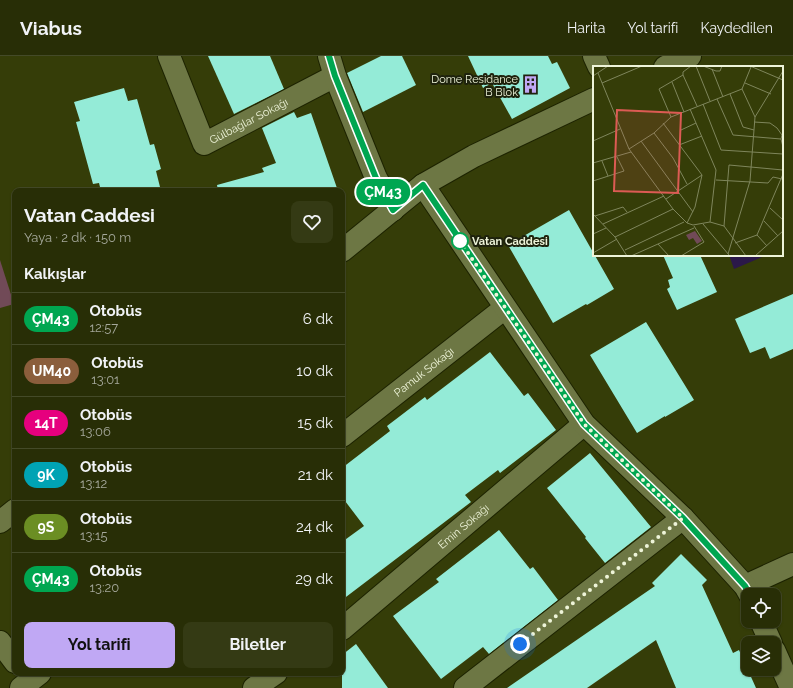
<!DOCTYPE html>
<html lang="tr">
<head>
<meta charset="utf-8">
<style>
  :root { --surface:#282e06; --page:#343a14; --text:#f1f3f6; --muted:#a5a89b; --line:#444a28; --accent:#c0a8f4 }
  body { margin:0; font-family:Raleway,sans-serif; background:var(--page); color:var(--text); height:100vh; display:flex; flex-direction:column; font-size:15px; white-space:nowrap }
  * { box-sizing:border-box; margin:0 }
  p { font-size:13px; color:var(--muted) }
  .icon { flex:none; width:22px; height:22px; fill:none; stroke:currentColor; stroke-width:2; stroke-linecap:round; stroke-linejoin:round }
  .map { position:relative; flex:1; overflow:hidden }
  .panel { position:absolute; left:12px; top:132px; width:333px; height:488px; display:flex; flex-direction:column; background:var(--surface); border-radius:8px; box-shadow:0 1px 3px #0004,0 0 0 1px var(--line) }
  .panel>* { flex:none }
  .badge { padding:0 8px; border-radius:13px; font-size:14px; line-height:26px }
  .tools { position:absolute; left:741px; top:532px; display:grid; gap:8px }
  .tools a { display:grid; place-items:center; width:40px; height:40px; border-radius:8px; background:var(--surface); box-shadow:0 1px 3px #0004,0 0 0 1px var(--line); font-size:20px }
  .you { position:absolute; width:20px; height:20px; margin:-10px; border:3px solid #fff; border-radius:50%; background:#1a73e8; box-shadow:0 0 0 6px #1a73e833 }
  .map>.badge { position:absolute; translate:-50% -50%; box-shadow:0 0 0 2px #fff }
  h2 { padding:0 12px; font-size:15px; line-height:36px }
  .round { display:grid; place-items:center; flex:none; width:42px; height:42px; border-radius:8px; background:var(--page) }
  .summary { display:flex; align-items:center; justify-content:space-between; height:68px; padding:0 12px }
  h1 { font-size:19px; font-weight:700; line-height:30px }
  .action { display:flex; gap:8px; margin-top:auto; padding:8px 12px }
  .action a { flex:1; height:46px; border-radius:8px; background:var(--accent); color:#111; font-size:16px; font-weight:700; line-height:46px; text-align:center }
  .action a+a { background:var(--page); color:var(--text) }
  ul { padding:0; list-style:none }
  li { display:flex; align-items:center; gap:12px; height:52px; padding:0 12px; border-top:1px solid var(--line) }
  li div { flex:1 }
  li b { display:block; font-size:15px }
  li em { font-style:normal }
  li .badge { min-width:44px; font-weight:700; text-align:center }
  header { display:flex; align-items:center; gap:24px; box-sizing:border-box; height:56px; padding:0 20px; background:var(--surface); border-bottom:1px solid var(--line) }
  header strong { font-size:19px }
  nav { display:flex; gap:22px; margin-inline-start:auto; font-size:14px }
  .map>svg:first-child { display:block }
  .green { fill:#714a57 }
  .water { fill:#2b1849 }
  .building { fill:#94ebd7 }
  .lines { fill:none; stroke-linecap:round; stroke-linejoin:round }
  .street-casing { stroke:#1d2300; stroke-width:24 }
  .secondary-casing { stroke:#1d2300; stroke-width:24 }
  .street { stroke:#6d7744; stroke-width:22 }
  .secondary { stroke:#6d7744; stroke-width:22 }
  .line-casing { stroke:#fff; stroke-width:9 }
  .line { stroke:#00a651; stroke-width:6 }
  .walk { stroke:#eef4d9; stroke-width:4; stroke-dasharray:0 7.2 }
  .stop-dot { fill:#fff; stroke:#00a651; stroke-width:2 }
  .labels { text-anchor:middle; dominant-baseline:central; stroke-width:4; stroke-linejoin:round; paint-order:stroke }
  .poi-label { font-size:11px; fill:#eef4d9; stroke:#1e220d; text-anchor:end }
  .street-label { font-size:11px; fill:#eef4d9; stroke:#1e220d }
  .stop-label { font-size:11px; font-weight:bold; fill:#eef4d9; stroke:#1e220d; text-anchor:start }
  .inset-road { fill:none; stroke:#7f865c; stroke-width:1 }
  .view { fill:#dc5b54; fill-opacity:0.15; stroke:#dc5b54; stroke-width:2 }
  .inset-edge { fill:none; stroke:#eef4d9; stroke-width:2 }
</style>
</head>
<body>
<header>
<strong>Viabus</strong>
<nav><a>Harita</a><a>Yol tarifi</a><a>Kaydedilen</a></nav>
</header>
<div class="map">
<svg width="793" height="632" viewBox="0 0 793 632">
  <rect width="100%" height="100%" fill="#353d08"/>
  <!-- green -->
  <path class="green" d="M0,204L14,248L0,252Z"/>
  <!-- water -->
  <path class="water" d="M729,199H767L734,213Z"/>
  <!-- building -->
  <g class="building">
    <path d="M208,0H270L284,33L234,58Z"/>
    <path d="M381,0H402L416,29L363,56L347,17Z"/>
    <path d="M468,0H548L552,8L557,6L570,32L512,63L492,27L483,32Z"/>
    <path d="M124,32L128,45L137,43L150,89L154,88L161,113L156,115L160,131L146,135H101L99,127L93,128L76,66L80,65L74,46Z"/>
    <path d="M294,56L297,62L311,57L338,135H218L217,129L264,116L262,112L276,107L262,72Z"/>
    <path d="M569,154L614,233L587,249L586,248L553,267L508,189Z"/>
    <path d="M663,199H700L717,236L677,254L667,233L670,231L668,224L673,222Z"/>
    <path d="M793,238V293L770,303L765,291L750,297L735,263Z"/>
    <path d="M646,266L694,344L665,361V360L637,377L590,299Z"/>
    <path d="M490,296L524,340L528,337L556,374L500,417L498,414L465,439L471,446L342,544V486L364,470L342,441V412L390,375L387,370L425,341L427,344Z"/>
    <path d="M590,397L651,471L605,507L585,482L586,481L547,432Z"/>
    <path d="M499,474L530,513L533,511L558,544L489,598L483,591L441,623L393,560L439,526L436,523Z"/>
    <path d="M681,498L707,524L702,529L733,597L739,594L756,632H676L656,584L587,632H507L655,530L652,527Z"/>
    <path d="M356,588L388,632H342V599Z"/>
  </g>
  <g class="lines">
    <defs>
      <g id="street">
        <path id="s1" d="M169,0L204,88L335,20"/>
        <path d="M594,0L599,11"/>
        <path id="s2" d="M342,380L505,252"/>
        <path d="M745,530L793,508"/>
        <path id="s3" d="M342,573L584,368"/>
        <path d="M0,586L15,606"/>
        <path d="M21,632L40,617"/>
        <path d="M254,632L276,617"/>
        <path d="M465,632L683,462"/>
      </g>
      <g id="secondary">
        <path d="M329,0L335,20L376,122L393,154"/>
        <path d="M665,11L690,0"/>
        <path d="M423,129L584,368L683,462L745,530L750,539"/>
        <path d="M342,195L423,129L474,100L594,43"/>
        <path d="M0,466L15,454"/>
        <path d="M761,565L771,587"/>
        <path d="M774,594L791,632"/>
      </g>
    </defs>
    <!-- street casing -->
    <use href="#street" class="street-casing"/>
    <!-- secondary casing -->
    <use href="#secondary" class="secondary-casing"/>
    <!-- street -->
    <use href="#street" class="street"/>
    <!-- secondary -->
    <use href="#secondary" class="secondary"/>
  </g>
  <g class="lines">
    <defs>
      <path id="line" d="M329,0L335,20L376,122L393,154L423,129L584,368L683,462L745,530L750,539"/>
    </defs>
    <!-- line casing -->
    <use href="#line" class="line-casing"/>
    <!-- line -->
    <use href="#line" class="line"/>
    <!-- walk -->
    <path class="walk" d="M460,185L584,368L683,462L520,588"/>
  </g>
  <!-- icons -->
  <defs>
    <symbol id="building-bare" viewBox="-9 -9 18 18"><path d="M-4-6H4V6H1V3H-1V6H-4ZM-2.5-4.3h1.7v1.8h-1.7ZM.8-4.3h1.7v1.8H.8ZM-2.5-1h1.7V.8h-1.7ZM.8-1h1.7V.8H.8Z" fill="#c0a8f4" stroke="#1e220d" stroke-width="2.5" paint-order="stroke"/></symbol>
  </defs>
  <g fill-rule="evenodd">
    <use href="#building-bare" x="518" y="16" width="25" height="25"/>
  </g>
  <!-- markers -->
  <circle class="stop-dot" cx="460" cy="185" r="8"/>
  <g class="labels">
    <!-- poi labels -->
    <g class="poi-label">
      <text x="518" y="23">Dome Residance<tspan x="518" dy="13">B Blok</tspan></text>
    </g>
    <!-- street labels -->
    <g class="street-label">
      <text stroke="none"><textPath href="#s1" startOffset="145">Gülbağlar Sokağı</textPath></text>
      <text stroke="none"><textPath href="#s2" startOffset="104">Pamuk Sokağı</textPath></text>
      <text stroke="none"><textPath href="#s3" startOffset="159">Emin Sokağı</textPath></text>
    </g>
    <!-- stop labels -->
    <g class="stop-label">
      <text x="472" y="185">Vatan Caddesi</text>
    </g>
  </g>
  <!-- overview -->
  <g transform="translate(593 10)">
    <rect width="190" height="190" fill="#353d08"/>
    <path d="M102,165L109,175L104,178L100,172L96,174L93,169Z" fill="#714a57"/>
    <path class="inset-road" d="M103,0L117,35M110,0L123,5H127L129,0M157,0L190,14M119,3L130,31M5,7L36,83L80,143L94,157L100,159L117,156L131,160L153,190M90,9L104,40M0,10L15,0M79,16L91,46M9,17L49,0M152,17L178,28M149,23L162,51M137,28L150,61L161,64M124,33L140,69L188,73L190,81M110,38L128,84L190,88M97,43L123,104L117,156M78,51L66,23L90,9V6L98,0M161,56L177,57L184,62L189,69L188,73M70,57L109,109L102,141L94,157M88,64L103,57M61,67L80,92L94,118M0,75L27,63M48,75L100,146M86,79L109,70M36,83L61,67L78,51L149,23L158,1M9,95L15,110M0,97L38,86M123,114L175,117L180,111L189,113M0,115L31,105L24,91M73,133L109,109M177,142L190,154M0,148L22,171L34,190M2,150L30,141L34,146M171,155L185,170M10,158L71,130M110,158L136,189M131,160L136,99L190,104M0,168L13,162M164,169L174,180M22,171L80,143M142,177L164,169L190,108M65,178L76,190M32,184L91,156M0,187L24,173M135,188L157,115L162,51L190,5M38,190L101,162M88,190L111,176L101,160M162,190L190,165"/>
    <path class="view" d="M24,44L88,47L85,127L21,125Z"/>
    <rect width="190" height="190" class="inset-edge"/>
  </g>
</svg>
<div class="tools">
<a><svg class="icon" aria-label="locate" viewBox="0 0 24 24"><circle cx="12" cy="12" r="6"/><path d="M12 2v4M12 18v4M2 12h4M18 12h4"/></svg></a>
<a><svg class="icon" aria-label="layers" viewBox="0 0 24 24"><path d="M12 4l9 5-9 5-9-5zM3 14l9 5 9-5"/></svg></a>
</div>
<div class="you" style="left:520px;top:588px"></div>
<b class="badge" style="left:383px;top:136px;background:#00a651;color:#fff">ÇM43</b>
<section class="panel">
<div class="summary"><div><h1>Vatan Caddesi</h1><p>Yaya · 2 dk · 150 m</p></div><a class="round"><svg class="icon" aria-label="heart" viewBox="0 0 24 24"><path d="M12 20l-8-8c-3-5 5-10 8-4 3-6 11-1 8 4z"/></svg></a></div>
<h2>Kalkışlar</h2>
<ul>
<li><span class="badge" style="background:#00a651;color:#fff">ÇM43</span><div><b>Otobüs</b><p>12:57</p></div><em>6 dk</em></li>
<li><span class="badge" style="background:#8b5e3c;color:#fff">UM40</span><div><b>Otobüs</b><p>13:01</p></div><em>10 dk</em></li>
<li><span class="badge" style="background:#e6007e;color:#fff">14T</span><div><b>Otobüs</b><p>13:06</p></div><em>15 dk</em></li>
<li><span class="badge" style="background:#00a3b4;color:#fff">9K</span><div><b>Otobüs</b><p>13:12</p></div><em>21 dk</em></li>
<li><span class="badge" style="background:#6b8e23;color:#fff">9S</span><div><b>Otobüs</b><p>13:15</p></div><em>24 dk</em></li>
<li><span class="badge" style="background:#00a651;color:#fff">ÇM43</span><div><b>Otobüs</b><p>13:20</p></div><em>29 dk</em></li>
</ul>
<div class="action"><a>Yol tarifi</a><a>Biletler</a></div>
</section>
</div>
</body>
</html>
